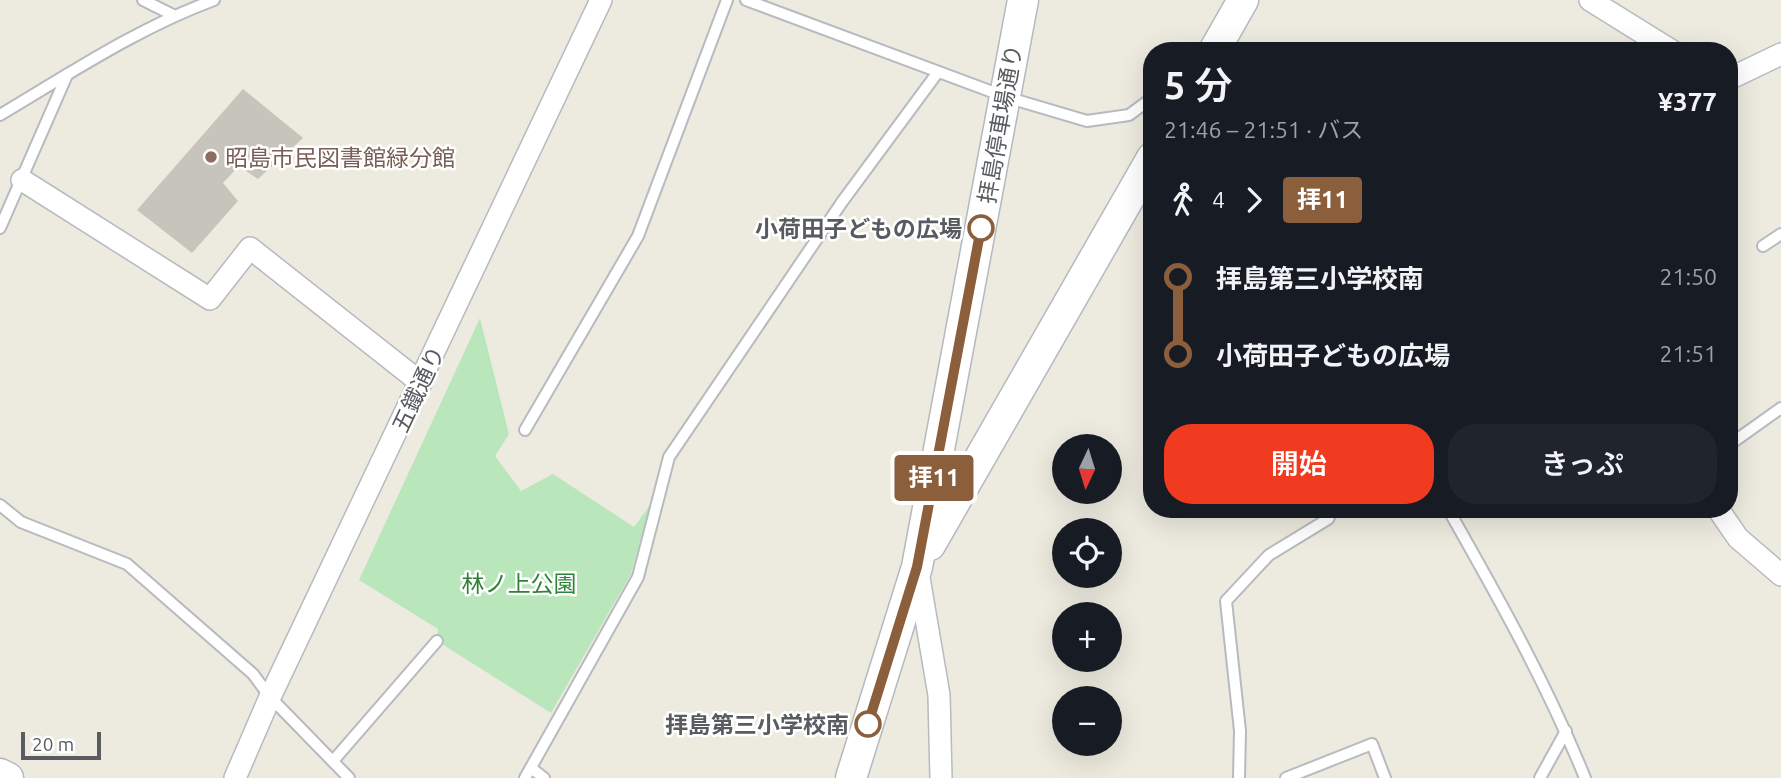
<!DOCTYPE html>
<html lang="ja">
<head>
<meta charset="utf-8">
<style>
  :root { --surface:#171b24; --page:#20242c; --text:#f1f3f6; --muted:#9ea1a6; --accent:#f13b21 }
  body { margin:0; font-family:Ubuntu,"Noto Sans JP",sans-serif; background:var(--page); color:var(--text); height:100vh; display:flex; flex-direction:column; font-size:26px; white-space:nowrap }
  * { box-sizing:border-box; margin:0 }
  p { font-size:23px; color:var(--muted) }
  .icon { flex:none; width:38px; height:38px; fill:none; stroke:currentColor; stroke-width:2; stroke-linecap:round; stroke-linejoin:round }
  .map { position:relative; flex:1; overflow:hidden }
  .sheet { position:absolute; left:1143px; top:42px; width:595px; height:476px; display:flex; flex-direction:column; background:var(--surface); border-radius:28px; box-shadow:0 7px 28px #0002 }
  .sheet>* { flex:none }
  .badge { padding:0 14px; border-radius:5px; font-size:24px; line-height:46px }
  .needle { width:46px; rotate:184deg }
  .controls { position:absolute; left:1052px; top:434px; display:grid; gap:14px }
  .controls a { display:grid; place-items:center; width:70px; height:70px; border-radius:50%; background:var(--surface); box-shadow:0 7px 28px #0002; font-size:35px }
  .scale { position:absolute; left:21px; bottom:18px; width:80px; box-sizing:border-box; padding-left:7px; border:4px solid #585c61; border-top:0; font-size:19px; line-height:24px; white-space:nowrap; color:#585c61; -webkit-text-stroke:5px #fff; paint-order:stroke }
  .map>.badge { position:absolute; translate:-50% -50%; box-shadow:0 0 0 4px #fff }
  .legs { display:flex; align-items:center; gap:10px; height:77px; padding:0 21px; font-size:23px }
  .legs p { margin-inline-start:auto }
  .overview { display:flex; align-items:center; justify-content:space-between; height:119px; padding:0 21px }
  h1 { font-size:38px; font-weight:600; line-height:52px }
  .cta { display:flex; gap:14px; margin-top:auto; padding:14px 21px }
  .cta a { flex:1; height:80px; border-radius:28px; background:var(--accent); color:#fff; font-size:28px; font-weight:600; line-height:80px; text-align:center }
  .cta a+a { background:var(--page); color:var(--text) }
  ul { padding:0 21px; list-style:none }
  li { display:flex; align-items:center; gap:24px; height:77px; font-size:26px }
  li i { display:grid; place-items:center; width:10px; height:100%; margin:0 9px; background:currentColor }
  li i::after { content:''; width:18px; height:18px; margin:-9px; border:5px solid; border-radius:50%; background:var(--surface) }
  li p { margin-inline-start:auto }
  li:first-child i { background:linear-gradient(#0000 50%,currentColor 0) }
  li:last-child i { background:linear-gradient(currentColor 50%,#0000 0) }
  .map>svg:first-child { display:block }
  .green { fill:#bae6bc }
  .building { fill:#c7c4bc }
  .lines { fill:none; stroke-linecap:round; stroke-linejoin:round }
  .lane-casing { stroke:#b7babf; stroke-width:14 }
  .street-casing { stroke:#b7babf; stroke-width:24 }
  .secondary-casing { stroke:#b5b9bf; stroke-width:33 }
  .lane { stroke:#fff; stroke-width:10 }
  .street { stroke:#fff; stroke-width:21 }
  .secondary { stroke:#fff; stroke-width:30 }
  .line-1-casing { stroke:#fff; stroke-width:16 }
  .line-1 { stroke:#8b5e3c; stroke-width:10 }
  .education-dot { fill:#8d6e63; stroke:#fff; stroke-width:2.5 }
  .stop-1-dot { fill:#fff; stroke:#8b5e3c; stroke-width:3.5 }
  .labels { text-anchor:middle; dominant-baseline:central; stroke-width:5; stroke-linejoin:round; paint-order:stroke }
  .street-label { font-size:23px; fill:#585c61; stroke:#fff }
  .education-label { font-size:23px; fill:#785e54; stroke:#fff; text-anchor:start }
  .stop-label { font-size:23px; font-weight:bold; fill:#585c61; stroke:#fff; text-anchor:end }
  .park-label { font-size:23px; fill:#2f8237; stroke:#fff }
</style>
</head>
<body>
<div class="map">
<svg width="1781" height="778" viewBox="0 0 1781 778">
  <rect width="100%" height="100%" fill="#edeadf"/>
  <!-- green -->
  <path class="green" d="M480,318L509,434L495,456L521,491L553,474L634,527L650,505L631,574L551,713L437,641L438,629L359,580Z"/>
  <!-- building -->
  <path class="building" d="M243,89L303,138L258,179L239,166L223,183L238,201L192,253L137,210Z"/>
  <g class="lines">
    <defs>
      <g id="lane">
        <path d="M143,0L173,15"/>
        <path d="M746,0L1006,97L1087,121L1129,115L1152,98"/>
        <path d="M0,115C69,74 138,28 214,0"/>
        <path d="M0,228L67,75"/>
        <path d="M1763,246L1781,234"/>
        <path d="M525,430L638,236L727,0"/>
        <path d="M1729,445L1781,408"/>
        <path d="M0,505L21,522L127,564L253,674L270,697L349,778"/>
        <path d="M1448,509C1498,597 1547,684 1585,778"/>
        <path d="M333,761L437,641"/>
        <path d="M531,768L544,778"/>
        <path d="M525,778L638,577L669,457L842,202L938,72"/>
        <path d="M1239,778L1240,731L1226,601L1269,555L1328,519L1333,509"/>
        <path d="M1286,778L1372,744L1385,778"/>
        <path d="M1540,778L1566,731"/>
      </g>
      <g id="street">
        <path d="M1590,0L1672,51"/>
        <path d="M1729,79L1781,54"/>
        <path d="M22,180L210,299L250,248L421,383"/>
        <path d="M1718,509L1738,538L1781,575"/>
        <path d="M918,572L939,695L941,778"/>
        <path d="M235,778L270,697L601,0"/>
      </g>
      <g id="secondary">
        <path d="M1214,51L1243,0"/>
        <path d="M930,545L1152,158"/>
        <path d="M0,774L8,778"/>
        <path d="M851,778L917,567L1023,0"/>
      </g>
    </defs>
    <!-- lane casing -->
    <use href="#lane" class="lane-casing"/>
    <!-- street casing -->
    <use href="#street" class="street-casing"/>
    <!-- secondary casing -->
    <use href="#secondary" class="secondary-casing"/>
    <!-- lane -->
    <use href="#lane" class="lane"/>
    <!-- street -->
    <use href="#street" class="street"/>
    <!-- secondary -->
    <use href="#secondary" class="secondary"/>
  </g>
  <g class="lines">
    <defs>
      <path id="line-1" d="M868,724L917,567L981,228"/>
    </defs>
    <!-- line-1 casing -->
    <use href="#line-1" class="line-1-casing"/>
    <!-- line-1 -->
    <use href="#line-1" class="line-1"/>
  </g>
  <!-- markers -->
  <circle class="education-dot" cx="211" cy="157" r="7"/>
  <g class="stop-1-dot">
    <circle cx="981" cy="228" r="12"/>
    <circle cx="868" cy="724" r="12"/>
  </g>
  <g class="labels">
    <!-- street labels -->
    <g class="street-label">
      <text transform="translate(1000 124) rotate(-80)">拝島停車場通り</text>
      <text transform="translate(418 389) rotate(-65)">五鐵通り</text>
    </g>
    <!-- education labels -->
    <g class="education-label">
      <text x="225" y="157">昭島市民図書館緑分館</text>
    </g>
    <!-- stop labels -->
    <g class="stop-label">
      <text x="962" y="228">小荷田子どもの広場</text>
      <text x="849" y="724">拝島第三小学校南</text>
    </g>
    <!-- park labels -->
    <g class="park-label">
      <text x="519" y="583">林ノ上公園</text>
    </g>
  </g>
</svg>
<div class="controls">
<a><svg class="needle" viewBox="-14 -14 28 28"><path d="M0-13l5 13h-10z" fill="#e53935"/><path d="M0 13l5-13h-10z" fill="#9ea1a6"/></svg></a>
<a><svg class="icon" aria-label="locate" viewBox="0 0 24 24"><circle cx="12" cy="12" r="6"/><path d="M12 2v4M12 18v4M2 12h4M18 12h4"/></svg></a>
<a>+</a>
<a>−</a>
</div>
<div class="scale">20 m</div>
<b class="badge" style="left:934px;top:478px;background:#8b5e3c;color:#fff">拝11</b>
<section class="sheet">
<div class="overview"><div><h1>5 分</h1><p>21:46 – 21:51 · バス</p></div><b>¥377</b></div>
<div class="legs"><svg class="icon" aria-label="walk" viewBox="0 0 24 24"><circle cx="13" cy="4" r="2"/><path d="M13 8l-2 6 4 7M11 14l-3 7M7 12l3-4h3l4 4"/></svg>4<svg class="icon" aria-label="forward" viewBox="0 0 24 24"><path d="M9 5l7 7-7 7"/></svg><b class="badge" style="background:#8b5e3c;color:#fff">拝11</b></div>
<ul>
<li><i style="color:#8b5e3c"></i><b>拝島第三小学校南</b><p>21:50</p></li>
<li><i style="color:#8b5e3c"></i><b>小荷田子どもの広場</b><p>21:51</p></li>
</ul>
<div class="cta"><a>開始</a><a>きっぷ</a></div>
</section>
</div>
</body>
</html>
